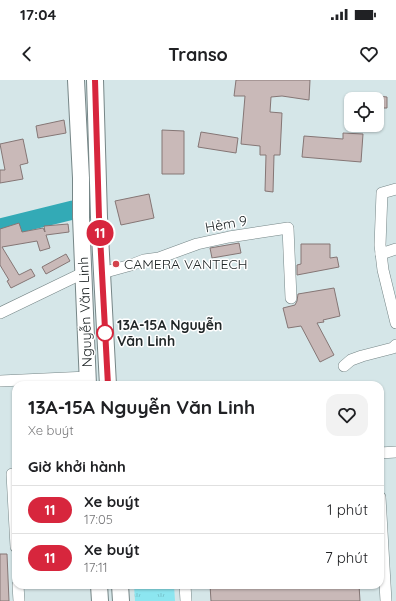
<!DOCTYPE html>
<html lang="vi">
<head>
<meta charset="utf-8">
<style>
  :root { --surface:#fff; --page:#f2f2f2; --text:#202124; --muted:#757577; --line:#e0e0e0 }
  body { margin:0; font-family:Quicksand,sans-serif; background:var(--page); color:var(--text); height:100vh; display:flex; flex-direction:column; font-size:15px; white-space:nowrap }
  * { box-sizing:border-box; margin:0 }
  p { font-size:13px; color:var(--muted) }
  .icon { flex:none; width:22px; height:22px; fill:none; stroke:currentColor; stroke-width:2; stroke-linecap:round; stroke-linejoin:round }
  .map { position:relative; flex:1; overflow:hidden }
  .side { position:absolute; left:12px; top:301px; width:372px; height:208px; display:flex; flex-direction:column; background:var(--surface); border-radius:12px; box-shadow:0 1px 3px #0004 }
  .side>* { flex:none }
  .badge { padding:0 8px; border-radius:13px; font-size:14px; line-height:26px }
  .buttons { position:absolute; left:344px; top:12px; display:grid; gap:8px }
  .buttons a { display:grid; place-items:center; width:40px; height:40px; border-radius:8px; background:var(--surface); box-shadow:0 1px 3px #0004; font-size:20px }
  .map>.badge { position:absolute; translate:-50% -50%; box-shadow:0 0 0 2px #fff }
  h2 { padding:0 16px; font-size:15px; line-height:36px }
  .round { display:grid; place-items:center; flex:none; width:42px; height:42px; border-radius:12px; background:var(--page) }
  .head { display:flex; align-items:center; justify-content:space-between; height:68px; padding:0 16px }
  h1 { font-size:19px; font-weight:800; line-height:30px }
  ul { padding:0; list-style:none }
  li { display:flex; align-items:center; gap:12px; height:48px; padding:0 16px; border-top:1px solid var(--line) }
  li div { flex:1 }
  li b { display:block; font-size:15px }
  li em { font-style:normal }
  li .badge { min-width:44px; font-weight:700; text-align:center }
  .status { display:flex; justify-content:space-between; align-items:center; height:28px; padding:0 20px; background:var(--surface); direction:ltr }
  .status svg { height:11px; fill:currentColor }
  header { display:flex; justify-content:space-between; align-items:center; height:52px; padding:0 16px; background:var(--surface); font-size:18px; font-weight:800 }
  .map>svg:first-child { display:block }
  .grass { fill:url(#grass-tufts) }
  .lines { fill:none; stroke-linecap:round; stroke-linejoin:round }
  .river { stroke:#33aab6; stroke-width:19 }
  .building { fill:#c9b9b8; stroke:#857675 }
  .minor-casing { stroke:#768687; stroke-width:12 }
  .highway-casing { stroke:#768687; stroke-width:18 }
  .minor { stroke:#fff; stroke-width:11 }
  .highway { stroke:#fff; stroke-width:16 }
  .line-casing { stroke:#fff; stroke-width:9 }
  .line { stroke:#d7263d; stroke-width:6 }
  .poi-dot { fill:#d3434c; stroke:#fff; stroke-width:1.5 }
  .stop-dot { fill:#fff; stroke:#d7263d; stroke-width:2 }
  .labels { text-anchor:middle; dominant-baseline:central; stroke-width:3; stroke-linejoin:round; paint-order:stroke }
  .street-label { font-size:14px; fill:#212728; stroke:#fff }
  .poi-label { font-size:14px; fill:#212728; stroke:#fff; text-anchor:start }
  .stop-label { font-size:14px; font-weight:bold; fill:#212728; stroke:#fff; text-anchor:start }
</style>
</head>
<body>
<div class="status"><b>17:04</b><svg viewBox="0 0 49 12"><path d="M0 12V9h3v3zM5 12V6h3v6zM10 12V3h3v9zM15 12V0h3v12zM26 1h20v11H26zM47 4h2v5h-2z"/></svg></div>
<header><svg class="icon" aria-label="back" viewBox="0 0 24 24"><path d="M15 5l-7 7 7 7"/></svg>Transo<svg class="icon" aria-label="heart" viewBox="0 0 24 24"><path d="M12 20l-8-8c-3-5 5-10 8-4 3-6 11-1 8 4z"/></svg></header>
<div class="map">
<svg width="396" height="521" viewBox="0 0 396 521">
  <defs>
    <pattern id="grass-tufts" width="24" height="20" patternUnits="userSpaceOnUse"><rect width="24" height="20" fill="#8ce6f0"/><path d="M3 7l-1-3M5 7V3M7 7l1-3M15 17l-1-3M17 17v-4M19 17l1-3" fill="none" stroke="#78c5ce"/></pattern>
  </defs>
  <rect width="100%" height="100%" fill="#d5e6e8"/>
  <!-- grass -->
  <path class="grass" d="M134,505H174L175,521H135Z"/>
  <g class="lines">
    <!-- river -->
    <path class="river" d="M0,148L73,130"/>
  </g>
  <!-- building -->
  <g class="building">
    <path d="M236,0H310L309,20L282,16L271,17L270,32L282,33L280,75H274L273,112L265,111L266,75H260V66L241,64L245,16H234Z"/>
    <path d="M377,16L387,17V28H377Z"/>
    <path d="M64,40L66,53L38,58L36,46Z"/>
    <path d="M162,50L184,51V94H162Z"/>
    <path d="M201,52L238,58L236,73L198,67Z"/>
    <path d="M343,53L363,54L361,82L302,77L304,56L343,59Z"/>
    <path d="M23,59L28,83L20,85L23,99L0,103V90H5L0,64Z"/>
    <path d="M149,114L154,138L121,145L115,121Z"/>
    <path d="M19,143L22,152L43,148L45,152L44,146L68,144L69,152L46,155L50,168L40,171L37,161L2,167L19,195L31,189L35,196L11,208L7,201L9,200L0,185V149Z"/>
    <path d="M239,163L241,173L212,178L210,168Z"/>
    <path d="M301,164H330V178L337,177L339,187L297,195V185L301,184Z"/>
    <path d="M66,174L70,181L46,194L42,187Z"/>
    <path d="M334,208L340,236L323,240L324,242L317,243L334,275L320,282L301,246L288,248L283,228L295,225L297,221L298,214Z"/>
    <path d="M0,474H7L9,521H0Z"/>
    <path d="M210,505H359L360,521H211Z"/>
  </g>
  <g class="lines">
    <defs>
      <g id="minor">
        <path d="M396,109L382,113L380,165L383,190L396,243"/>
        <path d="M381,174L396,169"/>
        <path d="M102,193L131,185L144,180L159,178L197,164L229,157L288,148L291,218"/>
        <path d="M0,233L83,193"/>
        <path d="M344,286L351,280L362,276L393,268L396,265"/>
        <path d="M0,301L88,297"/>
        <path d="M380,373L396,372"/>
        <path d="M16,394H12L16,467"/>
        <path d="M380,417L386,521"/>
        <path d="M18,505L19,521"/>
        <path d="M185,505L186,521"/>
      </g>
      <g id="highway">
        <path d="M76,0L81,98V137L88,305"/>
        <path d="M95,0L99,137L108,305"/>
        <path d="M99,505L100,521"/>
        <path d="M120,505L121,521"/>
      </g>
    </defs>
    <!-- minor casing -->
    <use href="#minor" class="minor-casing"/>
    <!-- highway casing -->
    <use href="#highway" class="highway-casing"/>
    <!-- minor -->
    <use href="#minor" class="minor"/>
    <!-- highway -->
    <use href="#highway" class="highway"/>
  </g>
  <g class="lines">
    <defs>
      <path id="line" d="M95,0L99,137L108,305"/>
    </defs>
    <!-- line casing -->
    <use href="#line" class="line-casing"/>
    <!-- line -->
    <use href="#line" class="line"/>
  </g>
  <!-- markers -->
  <circle class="poi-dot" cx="116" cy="184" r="4"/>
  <circle class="stop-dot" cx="105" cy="253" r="8"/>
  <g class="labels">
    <!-- street labels -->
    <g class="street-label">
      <text transform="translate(226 144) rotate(-10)">Hẻm 9</text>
      <text transform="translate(85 232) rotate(-92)">Nguyễn Văn Linh</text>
    </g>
    <!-- poi labels -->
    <g class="poi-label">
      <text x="124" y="184">CAMERA VANTECH</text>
    </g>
    <!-- stop labels -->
    <g class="stop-label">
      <text x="117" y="245">13A-15A Nguyễn<tspan x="117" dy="16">Văn Linh</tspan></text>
    </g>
  </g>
</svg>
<div class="buttons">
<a><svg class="icon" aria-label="locate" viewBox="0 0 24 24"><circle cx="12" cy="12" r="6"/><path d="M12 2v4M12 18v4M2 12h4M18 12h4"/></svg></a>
</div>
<b class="badge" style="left:100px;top:153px;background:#d7263d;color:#fff">11</b>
<section class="side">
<div class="head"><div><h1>13A-15A Nguyễn Văn Linh</h1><p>Xe buýt</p></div><a class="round"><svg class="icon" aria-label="heart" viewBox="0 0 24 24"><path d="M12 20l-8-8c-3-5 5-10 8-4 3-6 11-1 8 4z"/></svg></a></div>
<h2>Giờ khởi hành</h2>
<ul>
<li><span class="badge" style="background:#d7263d;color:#fff">11</span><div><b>Xe buýt</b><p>17:05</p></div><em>1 phút</em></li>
<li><span class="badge" style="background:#d7263d;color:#fff">11</span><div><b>Xe buýt</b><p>17:11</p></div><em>7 phút</em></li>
</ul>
</section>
</div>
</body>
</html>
